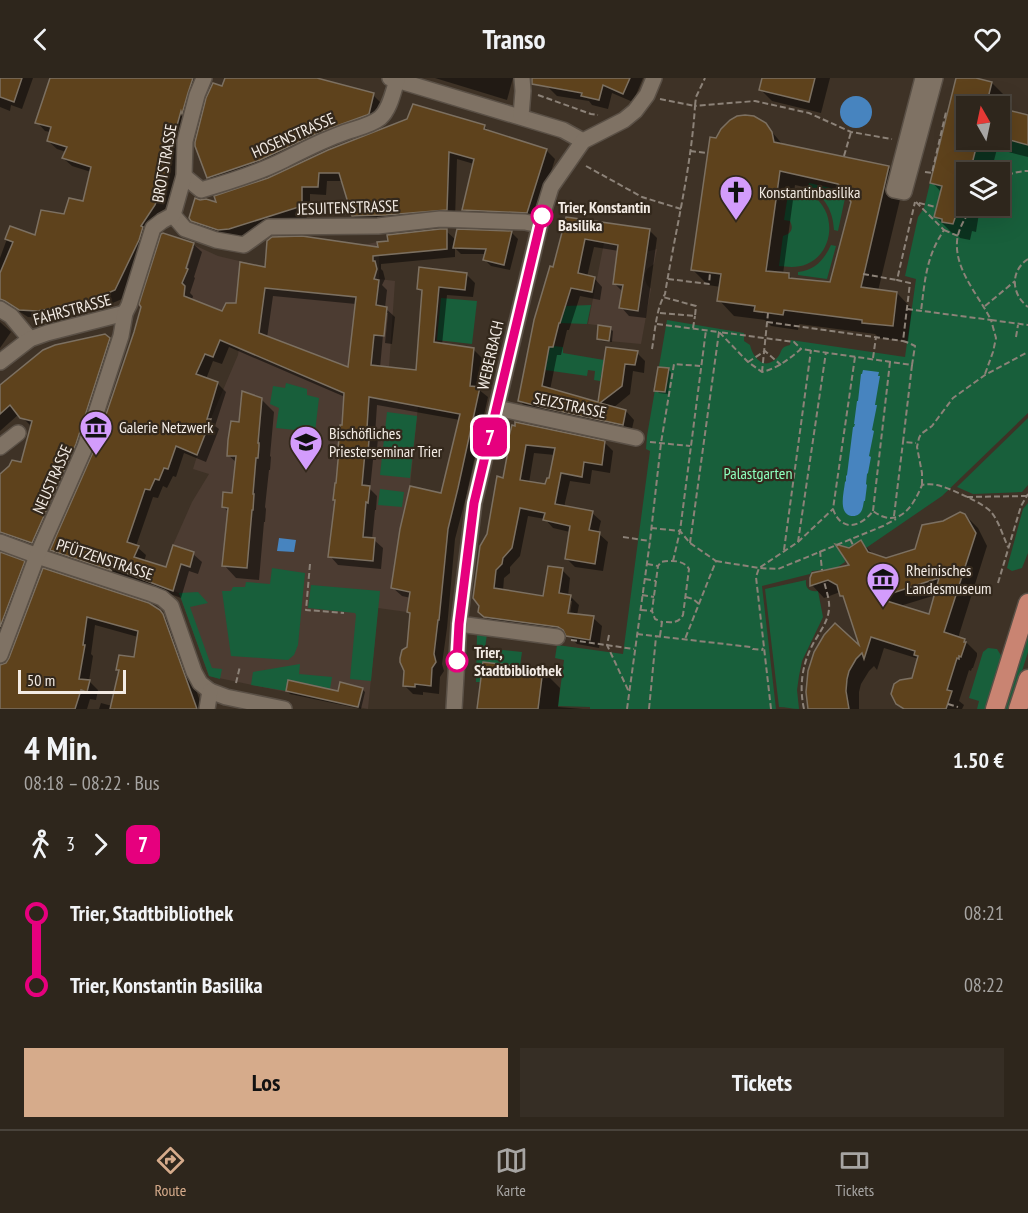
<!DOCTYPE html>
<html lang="de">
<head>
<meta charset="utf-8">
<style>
  :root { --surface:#2e261c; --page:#362e25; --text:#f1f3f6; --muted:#a7a5a3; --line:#49433b; --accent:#d6ab8b }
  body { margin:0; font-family:"PT Sans Narrow",sans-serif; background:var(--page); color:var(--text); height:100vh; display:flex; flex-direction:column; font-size:22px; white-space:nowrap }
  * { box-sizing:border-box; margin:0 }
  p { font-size:20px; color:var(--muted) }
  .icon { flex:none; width:33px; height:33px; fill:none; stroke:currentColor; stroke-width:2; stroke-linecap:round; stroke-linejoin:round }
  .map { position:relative; height:631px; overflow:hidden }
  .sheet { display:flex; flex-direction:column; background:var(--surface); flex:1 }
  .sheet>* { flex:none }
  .badge { padding:0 12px; border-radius:9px; font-size:21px; line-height:39px }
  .needle { width:39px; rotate:351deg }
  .controls { position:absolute; left:956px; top:18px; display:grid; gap:12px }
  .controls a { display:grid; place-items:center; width:54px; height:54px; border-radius:0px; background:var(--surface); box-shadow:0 6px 24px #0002,0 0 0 2px var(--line); font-size:30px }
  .scale { position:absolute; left:18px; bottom:15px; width:108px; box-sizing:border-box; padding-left:6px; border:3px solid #f3ebe4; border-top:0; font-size:16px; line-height:21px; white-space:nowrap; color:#f3ebe4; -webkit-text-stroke:4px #33281c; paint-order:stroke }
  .map>.badge { position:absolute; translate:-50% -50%; box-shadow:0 0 0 3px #fff }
  .legs { display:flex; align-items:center; gap:9px; height:66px; padding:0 24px; font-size:20px }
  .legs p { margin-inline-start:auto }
  .summary { display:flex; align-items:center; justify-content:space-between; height:102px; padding:0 24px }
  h1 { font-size:33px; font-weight:700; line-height:45px }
  .cta { display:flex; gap:12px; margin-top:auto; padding:12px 24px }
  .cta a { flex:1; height:69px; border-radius:0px; background:var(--accent); color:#111; font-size:24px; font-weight:700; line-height:69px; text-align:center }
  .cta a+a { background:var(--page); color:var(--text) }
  ul { padding:0 24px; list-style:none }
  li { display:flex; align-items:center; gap:21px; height:72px; font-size:22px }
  li i { display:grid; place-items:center; width:9px; height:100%; margin:0 8px; background:currentColor }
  li i::after { content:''; width:15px; height:15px; margin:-8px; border:4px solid; border-radius:50%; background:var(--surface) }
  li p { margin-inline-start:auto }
  li:first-child i { background:linear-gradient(#0000 50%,currentColor 0) }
  li:last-child i { background:linear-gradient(currentColor 50%,#0000 0) }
  header { display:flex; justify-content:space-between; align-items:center; height:78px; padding:0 24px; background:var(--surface); font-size:27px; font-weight:700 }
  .tabs { display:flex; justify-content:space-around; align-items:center; height:84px; border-top:2px solid var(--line); background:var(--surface); font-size:16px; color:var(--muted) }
  .tabs a { display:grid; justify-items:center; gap:3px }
  .tabs .selected { color:var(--accent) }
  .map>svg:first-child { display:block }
  .education { fill:#4c3c32 }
  .green { fill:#185f3b }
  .water { fill:#4784bf }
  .shadow { fill:#0007; fill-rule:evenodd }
  .building { fill:#5e421c; stroke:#7c7061; stroke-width:1.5; fill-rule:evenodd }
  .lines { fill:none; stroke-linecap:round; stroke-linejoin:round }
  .minor-casing { stroke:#5a5046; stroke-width:18 }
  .major-casing { stroke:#5a5046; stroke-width:21 }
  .path { stroke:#8c8278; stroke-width:2; stroke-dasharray:6 3; stroke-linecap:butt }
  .minor { stroke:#7f7264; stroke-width:15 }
  .major { stroke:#c98472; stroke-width:18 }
  .line-1-casing { stroke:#fff; stroke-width:14 }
  .line-1 { stroke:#e6007e; stroke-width:9 }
  .stop-1-dot { fill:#fff; stroke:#e6007e; stroke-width:3 }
  .labels { text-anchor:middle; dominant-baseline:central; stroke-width:4.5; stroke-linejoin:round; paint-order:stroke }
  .street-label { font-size:16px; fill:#f3ebe4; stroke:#33281c }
  .poi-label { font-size:16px; fill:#f3ebe4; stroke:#33281c; text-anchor:start }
  .stop-label { font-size:16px; font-weight:bold; fill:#f3ebe4; stroke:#33281c; text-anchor:start }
  .park-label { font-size:16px; fill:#8dffbd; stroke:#33281c }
</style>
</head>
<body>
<header><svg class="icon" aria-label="back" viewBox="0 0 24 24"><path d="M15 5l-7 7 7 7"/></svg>Transo<svg class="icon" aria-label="heart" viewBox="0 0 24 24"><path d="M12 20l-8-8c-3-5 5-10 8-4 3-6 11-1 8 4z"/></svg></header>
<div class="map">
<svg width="1028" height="631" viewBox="0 0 1028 631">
  <rect width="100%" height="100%" fill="#3e3226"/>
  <!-- education -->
  <g class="education">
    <path d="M272,156L276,157V159L286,160V157L289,158V160H316V163H327V161H330V164L363,167L377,164L379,172V201L395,203L389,289L394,301L390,323L418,328L410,408L391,510L410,514L407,534L378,530L368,631L209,598L179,515L160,508L173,467L192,424L209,396L193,391L203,359L238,277L239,270L138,228L146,202L171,213L175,204L182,205L194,167L218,178L265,189L267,160L265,158L267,157L272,159Z"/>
    <path d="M604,165L638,170L646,174L657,171L654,186L647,191L645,196V202L647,207L651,211L641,266L609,263L611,249L588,246Z"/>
  </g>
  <!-- green -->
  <g class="green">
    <path d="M999,59L1028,67V335L942,418L866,470L861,462L849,470L844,479L845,484L833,492L830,491L812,493L810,496L762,508L776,631H590V629L558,628L564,582L555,580L557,567L623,576L650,373L646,371L647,358L667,242L744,255V263L750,267C753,280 764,293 777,280C783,274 779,269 790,267L791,262L905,279L916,201L905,198L918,139L924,130L930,105L965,113L966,112V128H999V94H970L978,62H999Z"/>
    <path d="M809,105L839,112L845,120L838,153L834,152C833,133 825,118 808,110Z"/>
    <path d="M789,110C797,111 804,113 811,117C837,132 835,174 807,186C798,190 788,189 779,188L783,158C791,156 794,151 790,143L784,142Z"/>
    <path d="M831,167L836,168L827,201L798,197V194C815,192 824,182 831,167Z"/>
    <path d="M441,220L477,223L472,266L437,262Z"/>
    <path d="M591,227L587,246L560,245L566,228Z"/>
    <path d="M553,268L563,269V275L604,282L600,303L594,302L595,293L588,292L587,298L545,292L549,269Z"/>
    <path d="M286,305L307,311V317L319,320L315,354L276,350L279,330L270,326L273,308L285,310Z"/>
    <path d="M387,334L417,338L410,400L380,397Z"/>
    <path d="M1028,340V407L1022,414L973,416L957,409Z"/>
    <path d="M380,411L404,414L402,429L378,427Z"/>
    <path d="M1028,425V475L1022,490L1012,493L1007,490L1023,431Z"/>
    <path d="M272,490L305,495L298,567L294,577L288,582L231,578L222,513H231L233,509H245L246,504L270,506Z"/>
    <path d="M806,502C805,511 810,514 818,513L823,539L802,583L799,598L797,612L799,631C792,631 786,629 779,629L765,511Z"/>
    <path d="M311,507L380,513L371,603L350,601L356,537L355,535L308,530Z"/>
    <path d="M198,514L208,525L190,529L212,590L222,591L220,601L209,598L179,515Z"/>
    <path d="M1028,550V574L1010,631H1003Z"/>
    <path d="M477,556H487L485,570L522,574L520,588L483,584L481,604H476Z"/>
    <path d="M988,570L997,571L1002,579L986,631H977L979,623L969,620L983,574Z"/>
    <path d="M300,586L299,596L332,599L330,611L288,602L286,613L251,607L253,594Z"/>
  </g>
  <!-- water -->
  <g class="water">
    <circle cx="856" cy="34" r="16"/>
    <path d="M863,292L879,294L878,298H880L875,327H877L872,352L874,353L869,378L871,379L868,395L867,396L866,406L867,407L865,423H864C863,427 863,433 859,436C854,440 846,438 844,432C841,424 844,413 845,404L846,403V398L847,397L853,349H854L855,346H854L857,323H858L861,296H862Z"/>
    <path d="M279,460L296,462L294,474L277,473Z"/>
  </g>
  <!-- shadow -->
  <g class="shadow">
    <path d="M0,0H33L22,31L11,27L10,33L0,29Z"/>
    <path d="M51,0H204L177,101L163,136L122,221L101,230L77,236L46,240L28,239L14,230H5L0,234V180L11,150L36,159L65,138L84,125L91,94L72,88L63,80L66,74L57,71L48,63L51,54L45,53L37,44Z"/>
    <path d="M227,0H314L373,17L382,26L377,44L217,108L208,99L223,10Z"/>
    <path d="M435,0H513L507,22Z"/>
    <path d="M546,0H643L633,24L612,15L608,31L592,27L589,23L557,18L547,8Z"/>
    <path d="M764,0H830L821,35L772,23L760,11Z"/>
    <path d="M957,0H970L992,5L1009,22L1006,33L1028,39V79L997,71L991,94H966V128H983L982,129H980L976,154L972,153L970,162L960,160L957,156L952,155L935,138L941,114L932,104ZM966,28H999V62H966Z"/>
    <path d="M765,46L784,68L888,89L904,105L878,213L897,215L912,231L908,263L879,260L875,256L799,246L798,252L771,248L765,242L734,238L719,222L721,209L708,207L693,192L717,62ZM795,107L849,119L852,124L831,206L793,202L789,197L783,196Z"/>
    <path d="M484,48L491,55L546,72L555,81L536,142L472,140L464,132L474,86L457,81L455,140L362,146L353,138L343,103H327L326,117L310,116V137L306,138L307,140V145H300L296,141L238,159L228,160L201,151L190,140L218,126L216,119Z"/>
    <path d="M567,141L649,152L657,160L646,240L629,238L621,229L623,214L614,205L619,173L594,169L587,199L594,200L602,209L600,222L580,218L569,252H567L561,277H557L550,312L599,326L607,271L637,275L645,283L644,295L633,293L630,316L613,330L626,333L634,342L631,355L528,331L519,322Z"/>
    <path d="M446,153L456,162L459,153L512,155L518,161L510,192L491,188L485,182L486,176H461L455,170V179L381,186V191L383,193L385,201L382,207L387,212L385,230L395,239L392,266L385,265L388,235H385L380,290L418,294L424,215L419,210L420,190L466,196L475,205L473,219L447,217L442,267L473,271L482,280L478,311L488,319L466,419L455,461L447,550L442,586L444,593L440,599L439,616L423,614V617L413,616L404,607L406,593L401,584V580L403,573L408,570L412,536L409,534L411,520L402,518L393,510L402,451L411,410L442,417L460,342L377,327L375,357L378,360L376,382H373L370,411L377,418L376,432H375L372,462H374L383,470L381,491L338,487L330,478L341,372L339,370L341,349H343L345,319L229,269L222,286L213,283L206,301L217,305L226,314L215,348L219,351L206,384L184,375L176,399L173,398L167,410L163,408L158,420L153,419L136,468L146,477L144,484L167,491L174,469L193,476L202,484L198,496L189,493L181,520L111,493L116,499L60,480L52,472L96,373L135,254L143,228L141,226L163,157L193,166L202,174L194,199L195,200L190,215L193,218L192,223L223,235L227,226L237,227L242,186L266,191L268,164L273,160H302L380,170L379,165L389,164V158ZM191,169H194L185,198L182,197ZM273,218L356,226L349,291L267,260Z"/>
    <path d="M0,244L11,254L0,270Z"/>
    <path d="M610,251L613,253L612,264L601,263L598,260Z"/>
    <path d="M109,261L118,270L41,473L0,469V399L22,386L32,349L19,336L0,353V309Z"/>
    <path d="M668,291L671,294L668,316L659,315L656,312Z"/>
    <path d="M261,321L274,334L270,378L271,379L270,392H269L265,429L266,431L265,444H264L259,502L236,500L224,487L229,434L223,429L234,416L237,385L228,377L240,346Z"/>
    <path d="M513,349L605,365L613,373L610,395L592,392L590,406L570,403L564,429L592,435L601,443L598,455L608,464L603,493L575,489L566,480L570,454L553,450L545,441L528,438L520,478L510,489V495L504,500L503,513L544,520L562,492L570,500L568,518H570L579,527L577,537L593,540L602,548L599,570L577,566L568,557L494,547L480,534L488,457L504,401L509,375L507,372ZM534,375L555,377L550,402L546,408L529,405ZM569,523H572L569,542H566Z"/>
    <path d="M965,437L978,450L987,468L958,560L964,562L977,575V578L973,590H972L971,593L969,592L959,623L964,627L962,631H902L919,581L884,570L877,592L874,588L869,593L861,606L859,614V631H810L863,571L846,521L840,514L824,520L812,507L852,488L849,472L861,464L874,477L886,482L916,472ZM936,517L930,537L900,528Z"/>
    <path d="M0,476L24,485L33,494L0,581Z"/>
    <path d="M44,492L156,530L172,547L203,631H99L101,625L112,628L121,594L118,591L135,581L138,559L95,547L91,576L93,578L89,603L98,612L96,622L90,621L87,631H0V588L7,586Z"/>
    <path d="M542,592L560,610L558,629L583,631H478Z"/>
    <path d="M362,611L365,614L361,631L290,616L287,613L339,614Z"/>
  </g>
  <!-- building -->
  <g class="building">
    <path d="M0,0H22L14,24L0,19Z"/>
    <path d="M50,0H193L188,15L182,36L181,33L171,69L169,92L155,127L141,148L143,149L139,162L115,212L92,222L68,228L37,233L19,232L5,223L0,221V195L13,164L5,161L10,148L35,157L41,132L64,136L69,120L83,123L91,89L62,80L67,69L47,63L51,49L35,45Z"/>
    <path d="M225,0H317L374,15L369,36L367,37L320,54L260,82L207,100L195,68V64L206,20L213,5L222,8Z"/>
    <path d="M532,0H630L623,16L603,7L599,22L581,18L582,15L532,6Z"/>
    <path d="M762,0H815L809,24L759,12Z"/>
    <path d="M956,0H976L992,4L986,28H966V62H978L970,94H966V113H964L959,138L956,137L953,146L942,144V141L934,139L942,108L930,105Z"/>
    <path d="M413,26L485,47L484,51L547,71L527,135L462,132L474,81L449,74L447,132L386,137L352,138L339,95H319L318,109H302V128L229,151L218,152L191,143L189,140L195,120L200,122L206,121L216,124L214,118L268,100L328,72L407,41Z"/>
    <path d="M999,30L1028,37V67L999,59Z"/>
    <path d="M745,37L754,38L766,45L772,54L774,64L889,88L861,209L897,214L893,248L862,245V242L784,232L783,237L754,233L755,228L717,223L721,196L691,192L710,59L716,60L721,51L730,42L737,38ZM780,93L838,106L851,124L830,204L789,200V195L766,193Z"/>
    <path d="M566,139L650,151L638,233L619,230L623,207L613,206L618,167L585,161L578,195L595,199L592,214L571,210L560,245H559L553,269H549L542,308L598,324L606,269L638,273L635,287L625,286L622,308L600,325L626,332L623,347L545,330L518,323L534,242L550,188L553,189Z"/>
    <path d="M440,151H447V171L373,178V183H375L377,191L374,201L379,202L376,227L387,229L384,258L374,257L371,287L416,292L422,212L417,211L419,189L467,195L465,212L439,209L434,264L474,270L470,308L480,309L458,410L448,451L439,542H438L434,576L436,584L432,590L431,608L415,606V609L403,608L404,593L400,584V580L402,572L407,569L410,535L407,534L410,514L391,510L400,451L410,408L441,415L460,336L369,319L367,350H370L368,374H365L362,407L370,408L368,425L366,424L363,459L375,460L373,483L328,479L335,422H333L335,405H336L339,371H338L340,347H342L344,315L220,262L213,279L205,276L196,296L218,304L207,341H211L197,377L176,368L168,391L164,390L159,402L155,401L150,412L145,411L127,464L139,468L134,479L166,489L173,467L194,474L190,489L181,486L173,513L105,487L112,493L50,472L94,372L134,254L141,229L139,226L161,156L163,155L194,165L186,190L188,191L182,205L185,208L184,218L222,233L226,225H236L240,184L265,189L267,163L272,159L302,158L378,169L377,164L388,163L387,157ZM265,210L356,219L348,289L259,255Z"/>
    <path d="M457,151L512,153L504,187L483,182L486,171L453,170Z"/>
    <path d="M598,247L611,249L609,263L597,261Z"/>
    <path d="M105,256L110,260L76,366L32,465L0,454V396L9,388L12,382L21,384L32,343L20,340L10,327L0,336V307L43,272L55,267Z"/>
    <path d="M658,289L669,290L665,314L654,313Z"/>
    <path d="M242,313L262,320L258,365H259V368L258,380H256L253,416H254L253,432H252L247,490L222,488L228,430L222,429L223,414L232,415L236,378H227L228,362L231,343L239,344Z"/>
    <path d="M515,344L605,363L602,387L584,384L582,399L561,395L555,426L593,433L589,452L600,454L595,486L565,481L570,448L543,442L545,435L520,430L512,470L503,480L502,486L496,492L494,510L543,518L548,488L563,490L559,515L571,517L568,535L594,538L590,562L566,558L563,552L558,549L484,539L478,534L479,528L473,520L480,468L487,456L497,398L503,400L508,373H505L512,347L515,348ZM526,367L555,370L549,400H547L545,406L520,402Z"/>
    <path d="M960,434L965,436L976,455L944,554L965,561L964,564H966L961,579L959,578V581L957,580L947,612L952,613L946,631H904L896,626L891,616L894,606L900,602L912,600L918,578L914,577L915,573L871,559L864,581L862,575L856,581L849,593L847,601L846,613L849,631H808L806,614L808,593L814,574L824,557L835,545L859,567L843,518H840L837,507L828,502L810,508V500L812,495L849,487L835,466L849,470L861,462L868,474L886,480L915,471L922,447L943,443ZM939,500L929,536L877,520Z"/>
    <path d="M0,474L25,483L0,549Z"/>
    <path d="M43,490L149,525L160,532L163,536L197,631H110L119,592H116L119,577L134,579L138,553L87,539L83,567H85L79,601L90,602L87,614L81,612L75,631H0V587L6,585L9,580Z"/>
    <path d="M483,584L543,591L538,631H477Z"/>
    <path d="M288,602L338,613L340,604L363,610L358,629L286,613Z"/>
  </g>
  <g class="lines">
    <defs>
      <g id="minor">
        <path d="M390,0L563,52L583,63"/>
        <path d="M923,0L894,112L904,114L935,0"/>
        <path d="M521,38L523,13L522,0"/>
        <path d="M184,98L201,112C229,104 258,95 284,82C302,73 319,64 338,57C351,51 369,49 380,40C390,31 393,14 397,2"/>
        <path d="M173,137L185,151L216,162L244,167L269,149L378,148L440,141L525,144L539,147"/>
        <path d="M0,231L11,238L30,261"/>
        <path d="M0,284L30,261L47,255L125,235"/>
        <path d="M497,330L636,360"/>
        <path d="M0,369L18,355"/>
        <path d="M0,464L46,481L152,516L162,520L171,528L194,594L200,605L210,613L226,619L284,631"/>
        <path d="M459,546L557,559"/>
        <path d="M0,577L37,478L85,369L121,258L125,235L129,227L153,150L162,143L173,137L184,98L185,63L197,17L204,0"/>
        <path d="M207,631L210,613"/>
        <path d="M454,631L459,546L474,425L542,138L551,109L583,63L624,42L635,33L647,17L654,0"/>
      </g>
      <g id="major">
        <path d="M995,631L1028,525"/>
        <path d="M1018,631L1028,601"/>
      </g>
    </defs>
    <!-- minor casing -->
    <use href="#minor" class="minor-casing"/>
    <!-- major casing -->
    <use href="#major" class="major-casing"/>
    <!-- path -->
    <g class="path">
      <path d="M538,17L591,36L598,37"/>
      <path d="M660,21L695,28L696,19L705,0"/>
      <path d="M690,73L708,75"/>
      <path d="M844,78L851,54"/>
      <path d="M586,88L642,119L681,131"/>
      <path d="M925,94L932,95L946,34"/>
      <path d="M999,101C1008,96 1018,93 1028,93"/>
      <path d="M916,124L944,152C926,179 925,202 921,233"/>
      <path d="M919,125L936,129"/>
      <path d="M973,128C967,137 961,146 958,157C951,188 978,216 991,242L1028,247"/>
      <path d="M944,152L958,158"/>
      <path d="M1028,181C1010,193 1011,216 1028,229"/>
      <path d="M863,196L897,202"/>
      <path d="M668,201L709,206L710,195"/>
      <path d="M985,228L1015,203"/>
      <path d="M907,231L991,242L996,260L993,274L985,296"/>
      <path d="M660,235L695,238L696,228L663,219"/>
      <path d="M767,244L903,263"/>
      <path d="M657,246L719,254L748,284L762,294C778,290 789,281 801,271L912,287L915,268L909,265L903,263L910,205L897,202L915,124"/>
      <path d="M693,250L695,238"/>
      <path d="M1016,259L1018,247"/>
      <path d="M652,271C655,254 656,231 665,216C675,154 691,92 695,28L755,23L809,35L851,54L892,61"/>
      <path d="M855,279L833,431C841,454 860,450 873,433C898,452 913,429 922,407C927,406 932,406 937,407C947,409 986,426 992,435C999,444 1003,458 1008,469"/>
      <path d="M873,280L876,259"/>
      <path d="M748,284L765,273L781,287"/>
      <path d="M912,287L903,364L916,365"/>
      <path d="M762,294L768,235"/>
      <path d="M650,364L690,368"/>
      <path d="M922,407V395L917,369L919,360L921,356L932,348L953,320L985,297L1028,274"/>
      <path d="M967,419L1027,418"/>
      <path d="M873,433L890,284"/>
      <path d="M894,438L903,364"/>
      <path d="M651,450L680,453L690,465L716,483L685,561"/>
      <path d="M623,459L650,463"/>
      <path d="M850,461L853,467"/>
      <path d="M798,464L826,274"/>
      <path d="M690,465L719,254L794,264L801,271"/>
      <path d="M784,472L811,272"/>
      <path d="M820,473L822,492"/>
      <path d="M673,483L680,453L706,252"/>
      <path d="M716,483L759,490L778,491L883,448L896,441"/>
      <path d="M310,486L306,532L344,535"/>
      <path d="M647,486L658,488"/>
      <path d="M645,501L656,503"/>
      <path d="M998,505L1021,428L1028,416"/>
      <path d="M642,517L654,519"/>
      <path d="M686,519L693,521L699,526"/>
      <path d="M641,532L652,533"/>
      <path d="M637,556L751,569L753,571L762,572L763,570"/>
      <path d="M609,557L607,567L629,614"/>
      <path d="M660,558L662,544C672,544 678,546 683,537L689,491C684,482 671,482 661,484L658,488L652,533L655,541L662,544"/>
      <path d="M571,562L634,571"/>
      <path d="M236,605L240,588"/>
      <path d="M948,626L958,629"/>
      <path d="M627,631L650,463L661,365L674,286L700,288"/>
      <path d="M649,631L656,559"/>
      <path d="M771,631L756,499L759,490L798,464L833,431"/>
      <path d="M804,631C799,609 802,586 813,566C819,555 828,544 829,531C830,522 826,512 824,503"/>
    </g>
    <!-- minor -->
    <use href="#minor" class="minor"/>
    <!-- major -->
    <use href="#major" class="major"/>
  </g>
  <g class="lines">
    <defs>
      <path id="line-1" d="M457,583L459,546L474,425L542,138"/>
    </defs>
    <!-- line-1 casing -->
    <use href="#line-1" class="line-1-casing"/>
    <!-- line-1 -->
    <use href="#line-1" class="line-1"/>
  </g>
  <!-- icons -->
  <defs>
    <symbol id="church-pin" viewBox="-11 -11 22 30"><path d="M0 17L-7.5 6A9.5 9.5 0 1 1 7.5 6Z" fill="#d39cfc" stroke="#33281c"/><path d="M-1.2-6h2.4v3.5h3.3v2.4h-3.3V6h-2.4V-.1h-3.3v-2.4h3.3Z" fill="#111"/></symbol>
    <symbol id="museum-pin" viewBox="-11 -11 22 30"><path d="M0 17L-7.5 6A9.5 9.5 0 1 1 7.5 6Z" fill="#d39cfc" stroke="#33281c"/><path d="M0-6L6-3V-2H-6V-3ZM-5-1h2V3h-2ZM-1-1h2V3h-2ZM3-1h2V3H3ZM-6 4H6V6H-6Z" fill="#111"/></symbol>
    <symbol id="university-pin" viewBox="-11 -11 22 30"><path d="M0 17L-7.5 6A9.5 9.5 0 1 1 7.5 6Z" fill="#d39cfc" stroke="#33281c"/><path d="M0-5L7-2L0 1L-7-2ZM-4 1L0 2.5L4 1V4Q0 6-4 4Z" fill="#111"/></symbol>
  </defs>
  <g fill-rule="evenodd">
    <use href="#church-pin" x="717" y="95" width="38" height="52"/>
    <use href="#museum-pin" x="77" y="330" width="38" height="52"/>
    <use href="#university-pin" x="287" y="345" width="38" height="52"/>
    <use href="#museum-pin" x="864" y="482" width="38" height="52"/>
  </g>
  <!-- markers -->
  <g class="stop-1-dot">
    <circle cx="542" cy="138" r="10"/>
    <circle cx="457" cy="583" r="10"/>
  </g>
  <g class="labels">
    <!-- street labels -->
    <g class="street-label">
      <text transform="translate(293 57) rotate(-24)">HOSENSTRASSE</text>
      <text transform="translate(164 85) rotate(-80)">BROTSTRASSE</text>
      <text transform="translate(348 129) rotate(-2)">JESUITENSTRASSE</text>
      <text transform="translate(72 231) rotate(-15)">FAHRSTRASSE</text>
      <text transform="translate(490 277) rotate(-77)">WEBERBACH</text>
      <text transform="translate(570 327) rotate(12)">SEIZSTRASSE</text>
      <text transform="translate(52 401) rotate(-66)">NEUSTRASSE</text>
      <text transform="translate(105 481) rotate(18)">PFÜTZENSTRASSE</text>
    </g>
    <!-- poi labels -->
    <g class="poi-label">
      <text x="759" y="114">Konstantinbasilika</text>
      <text x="119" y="349">Galerie Netzwerk</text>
      <text x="329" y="355">Bischöfliches<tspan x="329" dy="18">Priesterseminar Trier</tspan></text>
      <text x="906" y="492">Rheinisches<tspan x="906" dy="18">Landesmuseum</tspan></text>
    </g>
    <!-- stop labels -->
    <g class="stop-label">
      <text x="558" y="129">Trier, Konstantin<tspan x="558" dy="18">Basilika</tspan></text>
      <text x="474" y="574">Trier,<tspan x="474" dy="18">Stadtbibliothek</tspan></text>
    </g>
    <!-- park labels -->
    <g class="park-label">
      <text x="758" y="395">Palastgarten</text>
    </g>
  </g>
</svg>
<div class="controls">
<a><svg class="needle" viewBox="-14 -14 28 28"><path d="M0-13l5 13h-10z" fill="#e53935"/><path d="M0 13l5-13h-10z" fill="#a7a5a3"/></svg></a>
<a><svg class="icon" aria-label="layers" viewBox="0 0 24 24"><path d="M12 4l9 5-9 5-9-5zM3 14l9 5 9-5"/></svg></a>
</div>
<div class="scale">50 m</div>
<b class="badge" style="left:490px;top:359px;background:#e6007e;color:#fff">7</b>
</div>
<section class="sheet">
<div class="summary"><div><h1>4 Min.</h1><p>08:18 – 08:22 · Bus</p></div><b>1.50 €</b></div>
<div class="legs"><svg class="icon" aria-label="walk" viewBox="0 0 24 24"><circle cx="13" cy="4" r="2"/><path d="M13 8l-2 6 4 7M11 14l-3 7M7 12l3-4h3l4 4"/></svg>3<svg class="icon" aria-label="forward" viewBox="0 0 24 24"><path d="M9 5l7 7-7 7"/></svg><b class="badge" style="background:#e6007e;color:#fff">7</b></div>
<ul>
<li><i style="color:#e6007e"></i><b>Trier, Stadtbibliothek</b><p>08:21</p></li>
<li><i style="color:#e6007e"></i><b>Trier, Konstantin Basilika</b><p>08:22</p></li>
</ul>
<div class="cta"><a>Los</a><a>Tickets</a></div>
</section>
<nav class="tabs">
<a class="selected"><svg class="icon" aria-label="directions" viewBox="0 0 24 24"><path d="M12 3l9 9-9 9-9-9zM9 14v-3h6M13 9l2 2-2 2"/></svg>Route</a>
<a><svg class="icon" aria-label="map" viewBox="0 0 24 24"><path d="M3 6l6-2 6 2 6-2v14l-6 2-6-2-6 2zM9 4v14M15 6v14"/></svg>Karte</a>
<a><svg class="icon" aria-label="tickets" viewBox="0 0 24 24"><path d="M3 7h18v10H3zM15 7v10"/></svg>Tickets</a>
</nav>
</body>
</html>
